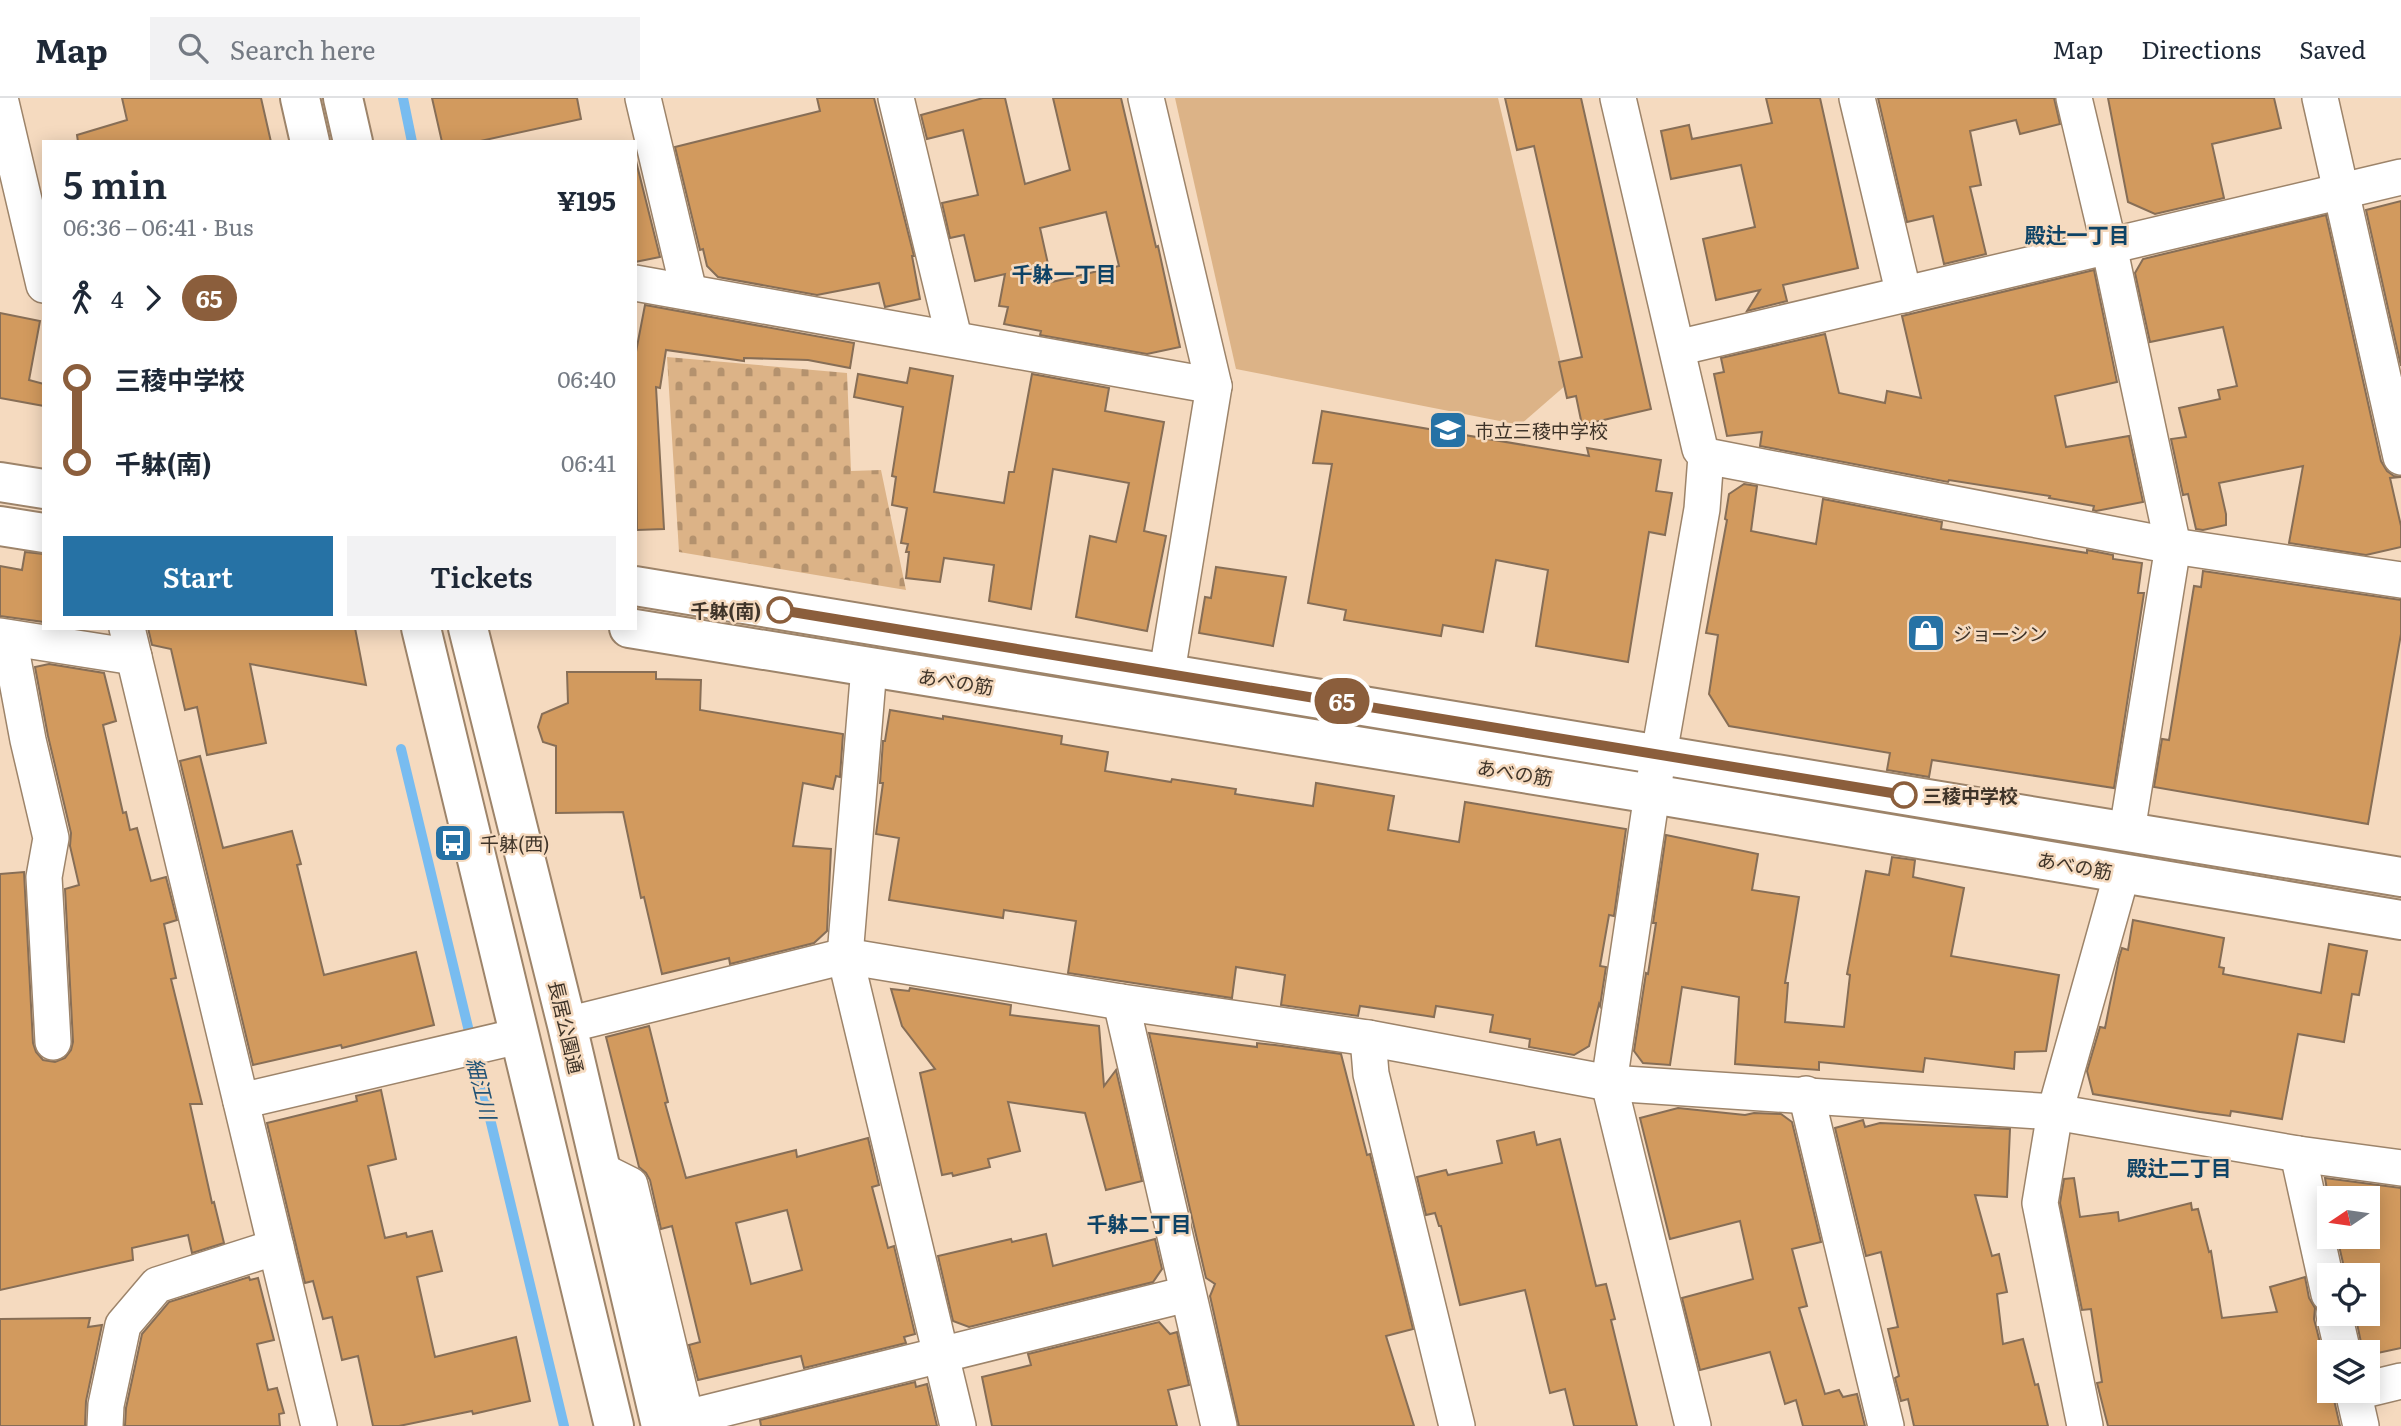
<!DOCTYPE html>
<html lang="en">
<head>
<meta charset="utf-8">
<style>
  :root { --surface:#fff; --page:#f2f2f3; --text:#1f2937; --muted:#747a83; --line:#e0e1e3; --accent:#2672a5 }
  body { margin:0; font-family:Literata,"Noto Sans JP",serif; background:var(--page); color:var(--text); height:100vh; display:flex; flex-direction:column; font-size:26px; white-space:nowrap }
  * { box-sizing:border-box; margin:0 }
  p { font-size:23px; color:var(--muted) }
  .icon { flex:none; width:38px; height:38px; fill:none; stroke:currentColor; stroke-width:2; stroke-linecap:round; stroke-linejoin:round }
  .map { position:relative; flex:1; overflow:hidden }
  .panel { position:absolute; left:42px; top:42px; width:595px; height:490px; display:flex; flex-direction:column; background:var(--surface); border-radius:0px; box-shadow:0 4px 18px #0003 }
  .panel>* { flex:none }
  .badge { padding:0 14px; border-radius:23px; font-size:24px; line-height:46px }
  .needle { width:46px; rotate:257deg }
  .tools { position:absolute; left:2317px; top:1088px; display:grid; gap:14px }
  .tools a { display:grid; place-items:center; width:63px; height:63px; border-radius:0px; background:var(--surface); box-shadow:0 4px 18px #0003; font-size:35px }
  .map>.badge { position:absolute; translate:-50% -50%; box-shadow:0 0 0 4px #fff }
  .legs { display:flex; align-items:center; gap:10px; height:77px; padding:0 21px; font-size:23px }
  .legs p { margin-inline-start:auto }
  .overview { display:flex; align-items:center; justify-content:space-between; height:119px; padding:0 21px }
  h1 { font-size:38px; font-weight:600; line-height:52px }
  .cta { display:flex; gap:14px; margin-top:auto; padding:14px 21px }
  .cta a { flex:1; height:80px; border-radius:0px; background:var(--accent); color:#fff; font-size:28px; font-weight:600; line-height:80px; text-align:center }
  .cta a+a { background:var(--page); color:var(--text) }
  ul { padding:0 21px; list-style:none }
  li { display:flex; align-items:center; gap:24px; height:84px; font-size:26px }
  li i { display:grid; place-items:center; width:10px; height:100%; margin:0 9px; background:currentColor }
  li i::after { content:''; width:18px; height:18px; margin:-9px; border:5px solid; border-radius:50%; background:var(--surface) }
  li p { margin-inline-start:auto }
  li:first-child i { background:linear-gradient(#0000 50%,currentColor 0) }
  li:last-child i { background:linear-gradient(currentColor 50%,#0000 0) }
  header { display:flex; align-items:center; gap:42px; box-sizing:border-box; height:98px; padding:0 35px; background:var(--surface); border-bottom:2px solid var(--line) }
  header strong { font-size:33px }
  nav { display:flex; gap:38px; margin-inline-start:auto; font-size:24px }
  .search { width:490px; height:63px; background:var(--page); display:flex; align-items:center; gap:18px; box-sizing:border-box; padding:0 24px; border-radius:0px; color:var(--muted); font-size:26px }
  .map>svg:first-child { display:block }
  .cemetery { fill:url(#cemetery-stones) }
  .pitch { fill:#dcb387 }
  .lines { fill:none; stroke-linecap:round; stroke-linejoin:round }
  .stream { stroke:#78bcf0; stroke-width:10 }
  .building { fill:#d29a5e; stroke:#876e56; stroke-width:2; fill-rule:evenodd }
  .minor-casing { stroke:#9d846a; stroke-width:38 }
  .major-casing { stroke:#9d846a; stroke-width:42 }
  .highway-casing { stroke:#9d846a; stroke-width:42 }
  .minor { stroke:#fff; stroke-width:35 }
  .major { stroke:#fff; stroke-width:38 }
  .highway { stroke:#fff; stroke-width:38 }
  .line-1-casing { stroke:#fff; stroke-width:16 }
  .line-1 { stroke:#8b5e3c; stroke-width:10 }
  .stop-1-dot { fill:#fff; stroke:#8b5e3c; stroke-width:3.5 }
  .labels { text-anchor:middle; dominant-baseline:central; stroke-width:5; stroke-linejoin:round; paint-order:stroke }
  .poi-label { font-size:19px; fill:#3f3429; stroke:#f5dabf; text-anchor:start }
  .stop-label { font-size:19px; font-weight:bold; fill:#3f3429; stroke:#f5dabf; text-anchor:end }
  .street-label { font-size:19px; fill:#3f3429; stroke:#f5dabf }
  .neighbourhood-label { font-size:21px; font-weight:bold; fill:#0e4366; stroke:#f5dabf }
  .water-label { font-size:21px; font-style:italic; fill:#215376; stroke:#f5dabf }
</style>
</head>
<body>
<header>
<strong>Map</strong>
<div class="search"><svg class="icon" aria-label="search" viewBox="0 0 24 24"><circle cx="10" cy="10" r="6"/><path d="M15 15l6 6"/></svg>Search here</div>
<nav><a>Map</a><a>Directions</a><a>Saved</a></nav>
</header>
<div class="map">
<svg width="2401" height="1328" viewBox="0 0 2401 1328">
  <defs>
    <pattern id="cemetery-stones" width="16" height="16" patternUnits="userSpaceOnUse" patternTransform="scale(1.75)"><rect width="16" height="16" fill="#dcb387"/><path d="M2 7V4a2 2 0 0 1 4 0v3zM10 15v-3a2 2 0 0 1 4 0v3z" fill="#b4926e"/></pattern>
  </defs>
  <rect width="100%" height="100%" fill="#f5dabf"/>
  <!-- cemetery -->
  <path class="cemetery" d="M667,259L847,275L851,373L881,372L906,492L679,454Z"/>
  <!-- pitch -->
  <path class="pitch" d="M1175,0H1498L1566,287L1520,327L1236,271Z"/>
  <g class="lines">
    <!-- stream -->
    <g class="stream">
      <path d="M403,0L412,44"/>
      <path d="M401,651L564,1328"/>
    </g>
  </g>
  <!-- building -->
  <g class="building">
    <path d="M122,0H261L271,44H78L77,37L127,22Z"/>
    <path d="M432,0H577L581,21L476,44H442Z"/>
    <path d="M817,0H874L914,158H912L920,201L885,209L879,185L817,197L718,179L707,168L703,151L700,152L675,49L820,13Z"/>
    <path d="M983,0H1005L1025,86L1070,72L1053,0H1121L1156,149L1158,148L1180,249L1147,256L1040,237L1041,233L1004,226L1008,209L999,208L1005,176L975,183L964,137L950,140L942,105L978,97L963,32L927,41L921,17ZM1106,114L1119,168L1052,184L1040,130Z"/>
    <path d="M1505,0H1581L1651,311L1582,327L1576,298L1567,300L1559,264L1582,259L1534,48L1517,52Z"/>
    <path d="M1766,0H1820L1858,170L1783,187L1787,203L1747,213L1760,192L1716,202L1703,141L1755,129L1741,67L1671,81L1661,33L1689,27L1692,41L1772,25Z"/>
    <path d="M1878,0H2054L2060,26L2020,36L2016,22L1970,33L1981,87L1970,89L1986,156L1944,166L1933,118L1907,124Z"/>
    <path d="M2108,0H2274L2281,30L2212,46L2224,100L2155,116L2128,104Z"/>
    <path d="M635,59L660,159L635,164Z"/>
    <path d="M2401,103V268L2366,112Z"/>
    <path d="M2326,117L2381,363L2387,373L2394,378L2401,379L2390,380L2401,428V449L2366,457L2289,445L2303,368L2219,385L2226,416V427L2203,432L2196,431L2188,396L2183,397L2171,341L2186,339L2179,310L2220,301L2218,292L2237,288L2223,229L2150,244L2135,175L2143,161Z"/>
    <path d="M2094,172L2117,284L2055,298L2066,349L2129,338L2143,404L2096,413L2093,412L2094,408L2049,400L2050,398L1949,382L1948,384L1760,348L1762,334L1727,338L1714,276L1724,274L1721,260L1825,236L1839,295L1885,305L1887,293L1921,300L1902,218Z"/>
    <path d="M645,207L854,245L850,270L808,262L744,260V263L666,252L660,290L656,289L664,431L637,432L635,259Z"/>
    <path d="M0,215L40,223L29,282L44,286V308L0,300Z"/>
    <path d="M910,270L953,278L934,394L1004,405L1009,374H1014L1032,276L1109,290L1105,313L1164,324L1144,433L1166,438L1147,533L1076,519L1090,438L1116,444L1129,385L1053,371L1031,511L989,503L994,467L944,460L940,484L906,480L909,454H906L908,446L901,445L907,410L892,407L896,379L892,378L903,309L854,299L858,276L907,285Z"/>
    <path d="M1322,313L1589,358L1587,350L1661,362L1656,393L1672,395L1665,437L1649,434L1628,564L1536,548L1548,472L1496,462L1483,534L1443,527L1441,538L1344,522L1346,512L1308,505L1332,366L1313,365Z"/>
    <path d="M1744,386L1757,388L1751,433L1816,446L1823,401L1942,424L1941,431L2087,455V452L2113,457V461L2142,465L2138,495H2144L2114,690L1932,662L1929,679L1887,672L1890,655L1729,628L1709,596L1718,537L1706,535L1727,422L1725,421L1729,396Z"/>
    <path d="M25,454L44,456V524L0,518V468L22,472Z"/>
    <path d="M1216,469L1286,479L1273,548L1199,535L1205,499L1211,500Z"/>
    <path d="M2203,473L2401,502V536L2368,726L2154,689L2162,641L2169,642L2194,488L2201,489Z"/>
    <path d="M148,530H355L366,587L250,566L266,645L207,657L197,609L185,612L171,551L152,547Z"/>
    <path d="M49,566L104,575L116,623L103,627L123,715L126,714L130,732L137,730L151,783L166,779L177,822L164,826L176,880L171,881L202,1006H190L212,1105L214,1104L224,1145L192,1155L188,1137L132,1150L133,1162L0,1192V776L24,774L33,945L36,954L43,962L55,964L65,960L71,952L73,944L65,791L79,787L70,748L71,735L48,638L35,569Z"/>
    <path d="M567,574H656V581L701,582L700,612L843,636L840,679L836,678L833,691L803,685L793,748L831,751L827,833L814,845L730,866L729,860L662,876L644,799L641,800L623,714L556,715V648L543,644L538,629L542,616L568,605Z"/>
    <path d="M890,612L943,621V618L1062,638L1061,646L1108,654L1105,673L1171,684L1172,681L1236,691L1235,696L1313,708L1316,685L1394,698L1388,732L1459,744L1465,704L1626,731L1614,818L1609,817L1600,868L1606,869L1600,908L1599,906L1589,948L1574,957L1529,949L1530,941L1490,934L1493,917L1436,908L1434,919L1360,908L1358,918L1281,907L1285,877L1236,869L1232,900L1068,875L1076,823L1004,812L1003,820L889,802L899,740L876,736L883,685H880L883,643H885Z"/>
    <path d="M200,658L223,750L292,733L301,766L297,767L324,877L416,854L434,927L342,950L341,947L253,967L180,663Z"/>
    <path d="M1666,737L1758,756L1752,792L1799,799L1785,885H1788L1785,924L1844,929L1850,877L1847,876L1866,773L1889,777L1892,759L1915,762L1913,779L1964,790L1951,858L2059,877L2046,953L2015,954L2014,971L1925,960L1923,974L1819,964V972L1735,966L1739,899L1682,889L1670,967L1643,965L1634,953L1646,875L1648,876L1656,825H1653Z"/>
    <path d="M2133,822L2224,840L2219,869L2224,870L2223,876L2321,895L2329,846L2367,853L2359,897L2352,896L2344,944L2298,936L2282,1021L2231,1013L2230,1018L2200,1014L2093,996L2087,973L2100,929L2105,930L2119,860L2122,850L2128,852Z"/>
    <path d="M910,890L1011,907L1010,917L1099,928L1104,988L1116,972L1142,1083L1106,1092L1085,1015L1008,1004L1020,1053L988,1061L990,1069L953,1078L952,1075L942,1077L920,975L935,971L902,928L891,891L909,893Z"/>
    <path d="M649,928L668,1004L665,1005L686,1080L796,1052L797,1059L868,1040L879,1087L872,1089L888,1150L894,1148L915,1236L904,1239L906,1245L804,1270L801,1258L698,1282L689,1247L700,1244L672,1128L661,1131L650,1082L646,1075L639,1069L606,939ZM787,1112L802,1172L751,1186L736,1125Z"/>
    <path d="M1149,935L1257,949V945L1275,947L1341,956L1367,1057L1370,1056L1413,1231L1386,1238L1414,1328H1239L1210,1198L1215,1186L1206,1180Z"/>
    <path d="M381,992L396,1061L368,1068L385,1140L406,1135L407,1139L432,1133L442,1173L417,1179L435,1259L516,1239L530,1303L473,1316L472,1313L399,1328H373L358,1258L342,1262L332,1219L323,1221L313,1183L305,1185L267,1025L357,1003L356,998Z"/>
    <path d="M1678,1010L1745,1017L1754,1015L1781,1016L1792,1024L1821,1144L1792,1151L1807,1208L1799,1210L1825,1296L1839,1292L1843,1299L1857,1296L1865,1328H1803L1796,1302L1785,1306L1770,1254L1700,1272L1682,1200L1753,1181L1740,1123L1670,1141L1640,1020Z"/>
    <path d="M1863,1022L1865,1029L1880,1025L2010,1031L2007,1099L1975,1097L1992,1158L1999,1156L2007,1194L1997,1196L2003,1246L2023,1241L2035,1287L2038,1286L2048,1328H1914L1908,1301L1901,1303L1895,1280L1899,1278L1888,1231L1898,1229L1881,1154L1866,1158L1835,1030Z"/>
    <path d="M1534,1034L1537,1047L1560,1041L1596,1188L1606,1186L1615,1221L1611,1222L1637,1328H1574L1565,1291L1550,1295L1525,1192L1460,1207L1441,1128H1439L1435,1115L1426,1117L1417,1079L1446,1072L1448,1077L1502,1065L1497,1043Z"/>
    <path d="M2074,1080L2080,1119L2118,1114L2119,1123L2191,1105L2192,1112L2198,1111L2209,1154L2211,1153L2222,1220L2277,1214L2270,1189L2305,1179L2309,1200L2315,1210L2314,1221L2329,1280V1293H2332L2340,1328H2108L2097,1285L2102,1284L2091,1211L2082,1212L2060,1105L2064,1081Z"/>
    <path d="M2325,1080L2401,1090V1250L2373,1256L2363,1254L2355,1216H2368V1178H2346L2337,1139H2368V1101H2329V1104Z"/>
    <path d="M1046,1136L1053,1168L1155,1141L1162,1171L1153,1184L969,1229L953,1223L938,1158L1011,1141L1012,1144Z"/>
    <path d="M249,1179L250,1182L258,1180L274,1242L257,1246L268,1292L277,1290L284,1315L279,1316L280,1328H125L126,1310L142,1236L169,1204Z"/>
    <path d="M90,1220L88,1229L102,1227L86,1303L85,1328H0V1221Z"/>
    <path d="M1159,1224L1170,1236L1177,1234L1189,1287L1168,1292L1177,1328H992L982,1279L1031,1267L1028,1256Z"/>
    <path d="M915,1284L916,1289L927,1286L937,1328H761L760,1322Z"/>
  </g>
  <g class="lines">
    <defs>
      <g id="minor">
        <path d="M0,0L44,187"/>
        <path d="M643,0L689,194"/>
        <path d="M896,0L954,240"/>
        <path d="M1146,0L1214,288L1167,574"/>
        <path d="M1618,0L1700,351L1706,358L1702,411L1652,696L1609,985L1693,1328"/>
        <path d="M1857,0L1904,197"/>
        <path d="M2074,0L2109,148L2173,448L2127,733"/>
        <path d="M2320,0L2401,359"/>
        <path d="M635,185L1214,288"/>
        <path d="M1677,250L2401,79"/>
        <path d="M1706,358L2173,448L2401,482"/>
        <path d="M127,530L319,1328"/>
        <path d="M0,538L134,559"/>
        <path d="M9,540L28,642L51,740L44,779L53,944"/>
        <path d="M869,569L845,858L958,1328"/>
        <path d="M1121,904L1219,1328"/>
        <path d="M567,927L845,858L1121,904L1368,940L1609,985L2055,1014L2298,1056L2401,1070"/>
        <path d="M1368,940L1371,976L1457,1328"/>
        <path d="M1806,996L1886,1328"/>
        <path d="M241,1003L519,938"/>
        <path d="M2298,1056L2329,1196"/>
        <path d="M600,1072L630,1087L688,1328"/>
        <path d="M2334,1216L2343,1255"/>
        <path d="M2368,1291L2401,1283"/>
        <path d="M2353,1293L2361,1328"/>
        <path d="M686,1320L1187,1196"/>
        <path d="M105,1328L106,1307L123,1227L157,1187L276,1149"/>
        <path d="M2085,1328L2040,1105L2055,1014L2122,775"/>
      </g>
      <g id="major">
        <path d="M0,384L44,391"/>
        <path d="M0,428L44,435"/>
        <path d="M635,488L2401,779"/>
        <path d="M629,530L1652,696L2401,822"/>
      </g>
      <g id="highway">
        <path d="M300,0L310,44"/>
        <path d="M343,0L353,44"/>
        <path d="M421,530L614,1328"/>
        <path d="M468,530L567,927L661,1328"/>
      </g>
    </defs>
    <!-- minor casing -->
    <use href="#minor" class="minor-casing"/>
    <!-- major casing -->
    <use href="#major" class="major-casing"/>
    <!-- highway casing -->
    <use href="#highway" class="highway-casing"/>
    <!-- minor -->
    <use href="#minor" class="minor"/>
    <!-- major -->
    <use href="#major" class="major"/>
    <!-- highway -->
    <use href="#highway" class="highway"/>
  </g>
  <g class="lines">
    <defs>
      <path id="line-1" d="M780,512L1904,697"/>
    </defs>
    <!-- line-1 casing -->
    <use href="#line-1" class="line-1-casing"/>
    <!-- line-1 -->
    <use href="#line-1" class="line-1"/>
  </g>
  <!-- icons -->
  <defs>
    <symbol id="school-square" viewBox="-11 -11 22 22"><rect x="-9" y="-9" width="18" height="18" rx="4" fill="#2672a5" stroke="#f5dabf"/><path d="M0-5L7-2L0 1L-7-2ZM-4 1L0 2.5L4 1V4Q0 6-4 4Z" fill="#fff"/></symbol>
    <symbol id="shop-square" viewBox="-11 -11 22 22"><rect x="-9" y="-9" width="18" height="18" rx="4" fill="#2672a5" stroke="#f5dabf"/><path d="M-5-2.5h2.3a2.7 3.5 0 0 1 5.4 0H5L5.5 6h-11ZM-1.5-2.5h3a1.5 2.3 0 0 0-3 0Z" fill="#fff"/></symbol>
    <symbol id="bus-square" viewBox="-11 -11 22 22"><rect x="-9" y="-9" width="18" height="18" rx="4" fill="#2672a5" stroke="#f5dabf"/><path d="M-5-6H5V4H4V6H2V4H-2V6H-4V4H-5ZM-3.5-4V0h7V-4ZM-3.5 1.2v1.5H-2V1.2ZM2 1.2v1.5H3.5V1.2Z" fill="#fff"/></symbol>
  </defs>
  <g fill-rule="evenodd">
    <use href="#school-square" x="1426" y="310" width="44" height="44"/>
    <use href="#shop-square" x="1904" y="513" width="44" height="44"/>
    <use href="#bus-square" x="431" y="723" width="44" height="44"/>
  </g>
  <!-- markers -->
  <g class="stop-1-dot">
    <circle cx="780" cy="512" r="12"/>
    <circle cx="1904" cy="697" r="12"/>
  </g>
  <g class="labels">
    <!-- poi labels -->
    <g class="poi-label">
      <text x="1475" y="332">市立三稜中学校</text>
      <text x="1953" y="535">ジョーシン</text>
      <text x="480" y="745">千躰(西)</text>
    </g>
    <!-- stop labels -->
    <g class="stop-label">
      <text x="761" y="512">千躰(南)</text>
      <text x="1923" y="697" text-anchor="start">三稜中学校</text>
    </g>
    <!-- street labels -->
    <g class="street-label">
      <text transform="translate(956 583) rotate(9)">あべの筋</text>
      <text transform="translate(1515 674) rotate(9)">あべの筋</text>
      <text transform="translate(2075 767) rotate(10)">あべの筋</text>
      <text transform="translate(567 929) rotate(77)">長居公園通</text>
    </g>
    <!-- neighbourhood labels -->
    <g class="neighbourhood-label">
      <text x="2077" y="135">殿辻一丁目</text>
      <text x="1064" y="174">千躰一丁目</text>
      <text x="2179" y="1068">殿辻二丁目</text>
      <text x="1139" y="1124">千躰二丁目</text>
    </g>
    <!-- water labels -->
    <g class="water-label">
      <text transform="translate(483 990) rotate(76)">細江川</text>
    </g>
  </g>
</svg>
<div class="tools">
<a><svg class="needle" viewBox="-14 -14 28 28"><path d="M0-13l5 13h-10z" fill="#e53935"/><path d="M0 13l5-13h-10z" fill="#747a83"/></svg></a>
<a><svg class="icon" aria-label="locate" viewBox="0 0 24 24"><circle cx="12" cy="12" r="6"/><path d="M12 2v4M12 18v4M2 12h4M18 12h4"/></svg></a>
<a><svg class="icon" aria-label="layers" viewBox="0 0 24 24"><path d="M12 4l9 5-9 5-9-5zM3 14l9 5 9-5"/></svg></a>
</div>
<b class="badge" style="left:1342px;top:603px;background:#8b5e3c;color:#fff">65</b>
<section class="panel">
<div class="overview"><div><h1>5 min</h1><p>06:36 – 06:41 · Bus</p></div><b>¥195</b></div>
<div class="legs"><svg class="icon" aria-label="walk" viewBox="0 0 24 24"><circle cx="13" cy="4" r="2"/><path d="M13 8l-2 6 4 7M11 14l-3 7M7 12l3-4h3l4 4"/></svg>4<svg class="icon" aria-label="forward" viewBox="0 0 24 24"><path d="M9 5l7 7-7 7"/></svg><b class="badge" style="background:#8b5e3c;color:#fff">65</b></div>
<ul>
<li><i style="color:#8b5e3c"></i><b>三稜中学校</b><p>06:40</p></li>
<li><i style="color:#8b5e3c"></i><b>千躰(南)</b><p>06:41</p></li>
</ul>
<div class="cta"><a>Start</a><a>Tickets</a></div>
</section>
</div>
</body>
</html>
